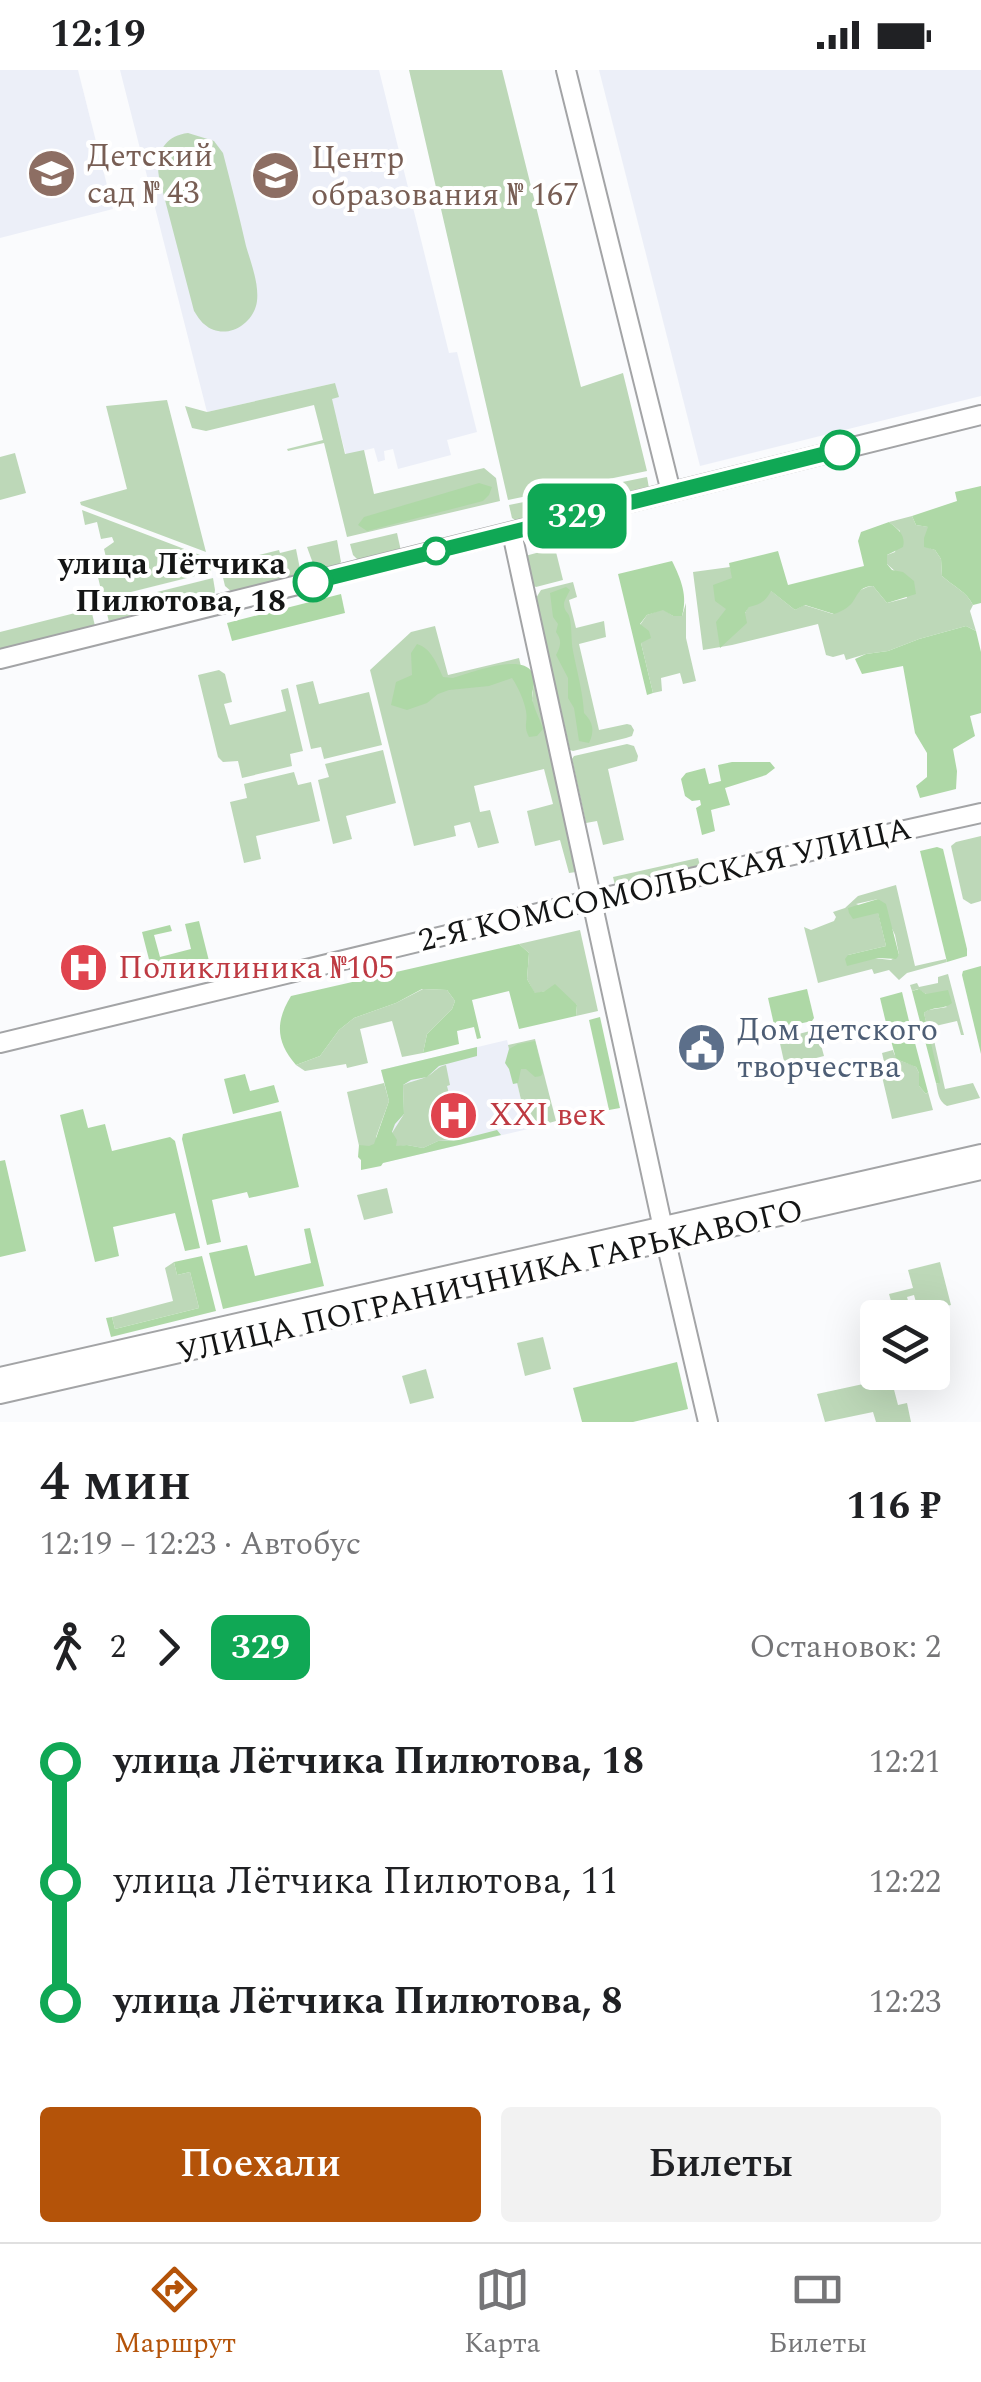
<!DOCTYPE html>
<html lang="ru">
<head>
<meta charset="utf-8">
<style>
  :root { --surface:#fff; --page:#f2f2f2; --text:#202124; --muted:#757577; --line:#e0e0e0; --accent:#b45309 }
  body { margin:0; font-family:Spectral,serif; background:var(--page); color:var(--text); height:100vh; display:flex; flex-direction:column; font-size:38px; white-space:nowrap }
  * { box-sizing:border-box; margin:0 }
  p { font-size:32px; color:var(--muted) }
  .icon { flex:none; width:55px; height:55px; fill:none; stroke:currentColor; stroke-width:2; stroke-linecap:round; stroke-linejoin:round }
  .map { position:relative; height:1352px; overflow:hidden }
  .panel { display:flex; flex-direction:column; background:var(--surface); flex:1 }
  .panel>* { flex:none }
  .badge { padding:0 20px; border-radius:15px; font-size:35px; line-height:65px }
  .fabs { position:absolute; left:860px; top:1230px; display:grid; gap:20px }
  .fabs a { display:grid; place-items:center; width:90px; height:90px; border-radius:10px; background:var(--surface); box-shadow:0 10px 40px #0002; font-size:50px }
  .map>.badge { position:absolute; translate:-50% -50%; box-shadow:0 0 0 5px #fff }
  .legs { display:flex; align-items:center; gap:15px; height:110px; padding:0 40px; font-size:32px }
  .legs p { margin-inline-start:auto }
  .summary { display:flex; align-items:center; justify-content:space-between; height:170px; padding:0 40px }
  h1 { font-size:55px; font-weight:600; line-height:75px }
  .button { display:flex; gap:20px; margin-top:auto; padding:20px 40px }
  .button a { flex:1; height:115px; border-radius:10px; background:var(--accent); color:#fff; font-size:40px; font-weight:600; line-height:115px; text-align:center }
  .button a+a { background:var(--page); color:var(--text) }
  ul { padding:0 40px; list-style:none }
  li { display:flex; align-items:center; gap:35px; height:120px; font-size:38px }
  li i { display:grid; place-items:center; width:15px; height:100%; margin:0 12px; background:currentColor }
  li i::after { content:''; width:25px; height:25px; margin:-12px; border:8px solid; border-radius:50%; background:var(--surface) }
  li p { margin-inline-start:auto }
  li:first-child i { background:linear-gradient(#0000 50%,currentColor 0) }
  li:last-child i { background:linear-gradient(currentColor 50%,#0000 0) }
  .status { display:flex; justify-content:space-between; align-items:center; height:70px; padding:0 50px; background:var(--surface); direction:ltr }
  .status svg { height:28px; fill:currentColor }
  .tabs { display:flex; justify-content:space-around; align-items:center; height:140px; border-top:2px solid var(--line); background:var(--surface); font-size:28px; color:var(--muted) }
  .tabs a { display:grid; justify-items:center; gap:5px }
  .tabs .current { color:var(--accent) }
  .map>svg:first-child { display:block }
  .built { fill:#eceff8 }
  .green { fill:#bdd8b8; fill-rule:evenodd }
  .forest { fill:#aed8a6 }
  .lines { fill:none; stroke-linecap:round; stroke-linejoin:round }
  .minor-casing { stroke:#a3a4a6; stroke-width:22 }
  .minor { stroke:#fff; stroke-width:18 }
  .line-1-casing { stroke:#fff; stroke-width:22 }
  .line-1 { stroke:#10a855; stroke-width:15 }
  .stop-1-dot { fill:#fff; stroke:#10a855; stroke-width:5 }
  .labels { text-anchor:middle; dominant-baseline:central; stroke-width:8; stroke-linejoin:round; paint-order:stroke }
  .education-label { font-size:32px; fill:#785e54; stroke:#fff; text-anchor:start }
  .stop-label { font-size:32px; font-weight:bold; fill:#141515; stroke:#fff; text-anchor:end }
  .street-label { font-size:32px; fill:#141515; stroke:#fff }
  .health-label { font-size:32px; fill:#be3a42; stroke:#fff; text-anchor:start }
  .service-label { font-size:32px; fill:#4e5e75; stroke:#fff; text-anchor:start }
</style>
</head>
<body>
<div class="status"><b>12:19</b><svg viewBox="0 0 49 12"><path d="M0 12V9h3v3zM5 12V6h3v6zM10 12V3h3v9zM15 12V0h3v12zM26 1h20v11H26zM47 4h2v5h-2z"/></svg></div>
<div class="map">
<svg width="981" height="1352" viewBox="0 0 981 1352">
  <rect width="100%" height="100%" fill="#fafbfd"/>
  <!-- built -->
  <g class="built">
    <path d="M0,0H78L113,139L0,168Z"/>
    <path d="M120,0H379L449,283L457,282L477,362L447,370L451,385L398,399L393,379L384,381L385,390L378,392L374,378L346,385L331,329L335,313L207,342Z"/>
    <path d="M599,0H981V326L700,396Z"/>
    <path d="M507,970L528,1059L382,1093L389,1031L381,1000Z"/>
  </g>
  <!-- green -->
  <g class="green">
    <path d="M409,0H502L581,317L623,303L647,401L508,430Z"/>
    <path d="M188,63L214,71L223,83C231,114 239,145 246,176C251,193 259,213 257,231C254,255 224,272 204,254C201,252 196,244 194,241L159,107C155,84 164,66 188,63Z"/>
    <path d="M335,313L339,327L332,329L345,384L364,380L374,424L484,398L496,408L500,431L347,467L324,373L288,381L287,379L323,370L314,335L206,361L192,358L185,336L207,342Z"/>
    <path d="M167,330L206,482L81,435L80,432L127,419L106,336Z"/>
    <path d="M15,383L26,423L0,430V387Z"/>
    <path d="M647,407L649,418L518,452L512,448L509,435Z"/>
    <path d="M82,440L208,488L211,502L103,529L98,507L110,504L104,479L114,472L112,467L101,469L97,452L85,455Z"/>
    <path d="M912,446L916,455L929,457L924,476L935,480L941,489L942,506C954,517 966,521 973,535L970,541L976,561L966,556L919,569L888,581L866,584L846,590L844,584L833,587L826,585L818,554L732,575L703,580L693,502L730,497L745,543L749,536L770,520L795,540L804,535L833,544C845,533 856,518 873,516L887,533L907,528L897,503L887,494V485L895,482L900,461L889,452Z"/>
    <path d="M397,463L401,481L359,491L353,485L350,474Z"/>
    <path d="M337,470L341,492C336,498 322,501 315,499L307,477Z"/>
    <path d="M555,478L563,510L536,517L532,515L525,486Z"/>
    <path d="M296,479L300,499L296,506L232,522L225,516L220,495L279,480L280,483Z"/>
    <path d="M213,508L215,520L214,526L109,552L105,535Z"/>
    <path d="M573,512L577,527L569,530L576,558L604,551L606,567L579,574L599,660L627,654L631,655L634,660L632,666L626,668L573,681L570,680L536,528L541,520Z"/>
    <path d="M686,533V568L696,611L683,614L680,603L661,608L662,621L653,623L641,573L640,555L647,545L663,539L673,546H682Z"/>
    <path d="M91,539L95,556L0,580V562Z"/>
    <path d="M435,556L448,605L519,588L537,665L532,628L534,611L576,802L569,803L560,770L535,776L527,741L553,734L544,699L474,716L480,742L490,740L499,773L478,778L470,752L454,756L456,766L414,776L370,600L411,562Z"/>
    <path d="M219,600L225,604L232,632L224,634L230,655L286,641L281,620L288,618L303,681L290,684L292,696L242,708L238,691L223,692L218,687L198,605Z"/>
    <path d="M313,611L319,634L369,622L382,675L324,689L321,677L311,679L296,615Z"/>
    <path d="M627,674L634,676L638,686L637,691L608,699L624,770L603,775L597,751L586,753L572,689L574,686Z"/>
    <path d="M383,680L396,733L346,746L352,769L333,774L318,710L329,707L325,694Z"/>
    <path d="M294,702L298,715L311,712L320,751L256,766L261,789L244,793L230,732L247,728L244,714Z"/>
    <path d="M981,766V831L971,834L963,829L951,776L956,772Z"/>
    <path d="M698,788L701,799L616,819L613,807Z"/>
    <path d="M896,815L915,896L946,889L947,892L907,903L899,910L889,900L874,904L872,899L818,913L804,857L811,860L834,851L836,847L833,842L845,838L858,826ZM878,829L895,865L899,885L891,890L848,885L886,876L878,842L856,834Z"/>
    <path d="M580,860L598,941L576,946L577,935L545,921L535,924L527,909L529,883L519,874Z"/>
    <path d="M948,904L964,965H961L957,951L931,957L945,1019L973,1013L980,1028L947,1036C938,1031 938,1022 936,1013L939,1014L924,943L928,940L947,937L918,919L912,921L910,915L917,913L919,917L938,913V907Z"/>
    <path d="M423,919L447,920L455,931L452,939L427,964L423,983L402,987L392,951L360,959L368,993L347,998L346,994L305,1001L296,995L320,986L339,960L354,948L396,933Z"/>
    <path d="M814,960H817L824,986L785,996L779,969Z"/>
    <path d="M535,969L556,1051L528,1059L508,975Z"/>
    <path d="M893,980C896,993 906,991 916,997L919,1003V1016L926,1024L928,1022L933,1040L892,1049L880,998L885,996L882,983Z"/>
    <path d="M446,995L450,1015L447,1016L455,1047H459L464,1069L438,1071L423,1078L407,1075L395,1077L392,1063L404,1044L403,1015C411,1011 421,1010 428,1006C436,1001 437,997 446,995Z"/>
    <path d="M384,1013L389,1031L376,1067L382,1093L364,1098L347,1022Z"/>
    <path d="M387,1118L393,1143L364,1150L357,1125Z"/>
    <path d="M174,1192L177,1205L190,1202L199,1238L115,1259L112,1247L173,1231L165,1198Z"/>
    <path d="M940,1192L951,1235L919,1243L914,1225L907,1227L909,1234L893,1238L889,1224L913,1218L908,1200Z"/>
    <path d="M543,1267L551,1299L525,1306L517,1273Z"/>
    <path d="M426,1299L434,1328L410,1334L402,1306Z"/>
    <path d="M891,1308L898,1335L907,1333L911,1352H876L873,1342L825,1352L817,1324Z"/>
  </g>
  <!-- forest -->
  <g class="forest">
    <path d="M479,413L492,417L489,425L483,431L367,461L358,455L364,447Z"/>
    <path d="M981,416V533L973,535C966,521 954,517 942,506L941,489L935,480L924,477V468L928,457L916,455L912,446L957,431L955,422Z"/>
    <path d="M889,452C898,459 906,465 903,477L887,485V494L892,500L903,502L914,511L916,524L887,533L873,516C859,517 859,523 852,533C848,538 840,542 834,544L805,535L795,540L771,521C766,531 760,535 749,537L745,543L747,553L720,578L716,552L726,539L715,531L713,515L732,508L729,493L778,481L788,515L864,496L858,471L861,462Z"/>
    <path d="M672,491C681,509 688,526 682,546H673L663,540L647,545L640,554L649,561L651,568L641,573L653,623L647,625L618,504Z"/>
    <path d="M566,517L570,520C568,524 564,531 564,534C564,542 569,542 570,549C572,559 571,571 573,581C577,602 583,622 584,643C593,652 595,661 589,673L579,671L574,638L568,628V608L556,585C561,576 562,570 556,562L558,554L553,547L550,523Z"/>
    <path d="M341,524L345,543L232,571L227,553Z"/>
    <path d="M966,556L976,561L981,582V643L970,646L975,666L953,679L957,701L956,719L920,728L916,716L927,707V683L915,663L903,596L862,604L855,589L866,584L888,581L919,569Z"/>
    <path d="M417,574C431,578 437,594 443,607L453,608C470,603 521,583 532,602C537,611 532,618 532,627C533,637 540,649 543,659L537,666L529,667C523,656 528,652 526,641C524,630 518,617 512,608L489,616L449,620L438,624L427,633L407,640L391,635L396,612L412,605L411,583Z"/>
    <path d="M732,692H770L775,698L766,705L725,718L730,735L711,740L715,761L702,765L696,738L701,735L700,730L692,731L685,726L681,709L686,703L705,698L709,714L721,711L718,695Z"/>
    <path d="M937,777L943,779L967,879V886L947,892L920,781Z"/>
    <path d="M878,829L886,834L899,885L896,889L878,888L847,896L845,889L848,885L886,876L878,843L853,849L849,843L848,838Z"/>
    <path d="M199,851L210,895L154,909L142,862L170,855L172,861L154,865L160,887L191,879L185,854Z"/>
    <path d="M519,874L529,883L527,909L535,923L545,921L555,914L577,935L576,946L519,959L509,921L472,930L481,968L477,969L474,957L457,961L459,974L423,983L427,964L452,939L455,931L447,920L422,919L396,933L354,948L339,960L320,986L296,995C276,972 275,952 291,926Z"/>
    <path d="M981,896V984L962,905L963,901Z"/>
    <path d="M807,919L814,948L812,951L775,959L768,928Z"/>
    <path d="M919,919L926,924L948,920L952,933C944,940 932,936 924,943L940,1012L939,1014L936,1013L912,921Z"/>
    <path d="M902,922L909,951L887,957L880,928Z"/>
    <path d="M600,947L620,1038L609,1040L589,950Z"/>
    <path d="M911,958L928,1022L926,1024L919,1016V1003L916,997L896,989L889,963Z"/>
    <path d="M535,971L543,1003L541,1006L535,1007L526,999H521L518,1013L513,1014L509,999L505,993L509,979L518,974Z"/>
    <path d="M477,977V986L439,996L427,1007L411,1010L403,1015L404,1044L395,1054L392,1062L397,1070L396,1076L407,1075L423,1078L438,1071L458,1070L497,1060L501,1065L383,1093L381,1096L361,1100V1090L358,1087L359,1075L369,1076L374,1074L389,1031L381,1000Z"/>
    <path d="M245,1004L250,1021L274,1015L279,1032L233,1044L224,1009Z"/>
    <path d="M83,1039L88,1058L105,1054L112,1081L170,1067L175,1071L200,1178L185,1181L175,1143L113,1157L119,1186L95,1192L60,1045Z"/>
    <path d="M281,1041L299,1117L249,1128L247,1122L212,1130L221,1172L207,1175L182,1069L183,1064Z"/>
    <path d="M5,1090L26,1181L0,1187V1091Z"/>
    <path d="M310,1158L324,1216L223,1239L209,1183L247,1175L255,1206L311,1193L304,1159Z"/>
    <path d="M202,1186L216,1241L111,1267L106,1248L112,1247L115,1259L199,1238L190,1202L177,1205L174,1192Z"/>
    <path d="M677,1292L688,1339L633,1352H582L573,1318Z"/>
  </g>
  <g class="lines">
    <defs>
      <g id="minor">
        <path d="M566,0L671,422"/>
        <path d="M512,463L666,1172L708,1352"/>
        <path d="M0,589L981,345"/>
        <path d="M0,973L592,830L981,743"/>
        <path d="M0,1307L981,1084"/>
        <path d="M0,1324L981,1100"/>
      </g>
    </defs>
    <!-- minor casing -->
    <use href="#minor" class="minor-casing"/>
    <!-- minor -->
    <use href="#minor" class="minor"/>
  </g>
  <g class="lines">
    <defs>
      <path id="line-1" d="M313,512L840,380"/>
    </defs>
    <!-- line-1 casing -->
    <use href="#line-1" class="line-1-casing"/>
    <!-- line-1 -->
    <use href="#line-1" class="line-1"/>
  </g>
  <!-- icons -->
  <defs>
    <symbol id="school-disc" viewBox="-11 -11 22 22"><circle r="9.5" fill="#8d6e63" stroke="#fff"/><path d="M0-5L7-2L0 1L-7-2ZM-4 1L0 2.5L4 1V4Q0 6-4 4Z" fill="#fff"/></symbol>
    <symbol id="hospital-disc" viewBox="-11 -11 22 22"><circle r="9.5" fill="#e0444e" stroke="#fff"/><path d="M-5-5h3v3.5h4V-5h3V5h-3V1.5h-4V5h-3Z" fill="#fff"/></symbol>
    <symbol id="civic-disc" viewBox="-11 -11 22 22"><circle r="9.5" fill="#5c6f8a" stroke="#fff"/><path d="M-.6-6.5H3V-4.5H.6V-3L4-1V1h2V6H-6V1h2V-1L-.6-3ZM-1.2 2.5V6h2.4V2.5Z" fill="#fff"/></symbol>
  </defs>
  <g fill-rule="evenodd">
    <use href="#school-disc" x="24" y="76" width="55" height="55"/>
    <use href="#school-disc" x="248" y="78" width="55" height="55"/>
    <use href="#hospital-disc" x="56" y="870" width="55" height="55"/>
    <use href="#civic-disc" x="674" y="950" width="55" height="55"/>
    <use href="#hospital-disc" x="426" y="1018" width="55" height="55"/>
  </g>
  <!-- markers -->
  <g class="stop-1-dot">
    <circle cx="840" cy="380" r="18"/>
    <circle cx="436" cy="481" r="12"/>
    <circle cx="313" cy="512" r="18"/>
  </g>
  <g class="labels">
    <!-- education labels -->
    <g class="education-label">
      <text x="87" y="86">Детский<tspan x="87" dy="37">сад № 43</tspan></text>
      <text x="311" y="88">Центр<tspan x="311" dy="37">образования № 167</tspan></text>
    </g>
    <!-- stop labels -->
    <g class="stop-label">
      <text x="286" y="494">улица Лётчика<tspan x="286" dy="37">Пилютова, 18</tspan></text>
    </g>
    <!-- street labels -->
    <g class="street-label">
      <text transform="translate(665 815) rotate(-13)">2-Я КОМСОМОЛЬСКАЯ УЛИЦА</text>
      <text transform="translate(490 1212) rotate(-13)">УЛИЦА ПОГРАНИЧНИКА ГАРЬКАВОГО</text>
    </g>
    <!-- health labels -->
    <g class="health-label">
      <text x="118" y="898">Поликлиника №105</text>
      <text x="489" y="1045">XXI век</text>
    </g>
    <!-- service labels -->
    <g class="service-label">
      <text x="737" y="960">Дом детского<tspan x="737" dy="37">творчества</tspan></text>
    </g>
  </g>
</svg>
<div class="fabs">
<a><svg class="icon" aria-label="layers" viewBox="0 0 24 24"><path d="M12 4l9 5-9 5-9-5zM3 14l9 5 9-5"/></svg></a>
</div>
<b class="badge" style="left:577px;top:446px;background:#10a855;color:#fff">329</b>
</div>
<section class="panel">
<div class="summary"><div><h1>4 мин</h1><p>12:19 – 12:23 · Автобус</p></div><b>116 ₽</b></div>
<div class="legs"><svg class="icon" aria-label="walk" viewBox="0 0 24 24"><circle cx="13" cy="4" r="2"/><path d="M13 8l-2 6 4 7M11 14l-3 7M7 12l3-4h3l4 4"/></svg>2<svg class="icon" aria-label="forward" viewBox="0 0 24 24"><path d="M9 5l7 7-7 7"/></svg><b class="badge" style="background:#10a855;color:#fff">329</b><p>Остановок: 2</p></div>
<ul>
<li><i style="color:#10a855"></i><b>улица Лётчика Пилютова, 18</b><p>12:21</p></li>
<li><i style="color:#10a855"></i><span>улица Лётчика Пилютова, 11</span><p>12:22</p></li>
<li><i style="color:#10a855"></i><b>улица Лётчика Пилютова, 8</b><p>12:23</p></li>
</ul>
<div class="button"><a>Поехали</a><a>Билеты</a></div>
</section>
<nav class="tabs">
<a class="current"><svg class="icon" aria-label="directions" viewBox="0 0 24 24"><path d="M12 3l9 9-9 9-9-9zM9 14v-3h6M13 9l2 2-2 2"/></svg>Маршрут</a>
<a><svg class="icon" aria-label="map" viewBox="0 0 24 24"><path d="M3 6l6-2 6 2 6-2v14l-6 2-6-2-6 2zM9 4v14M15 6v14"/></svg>Карта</a>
<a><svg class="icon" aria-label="tickets" viewBox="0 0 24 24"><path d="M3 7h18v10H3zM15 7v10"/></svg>Билеты</a>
</nav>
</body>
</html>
